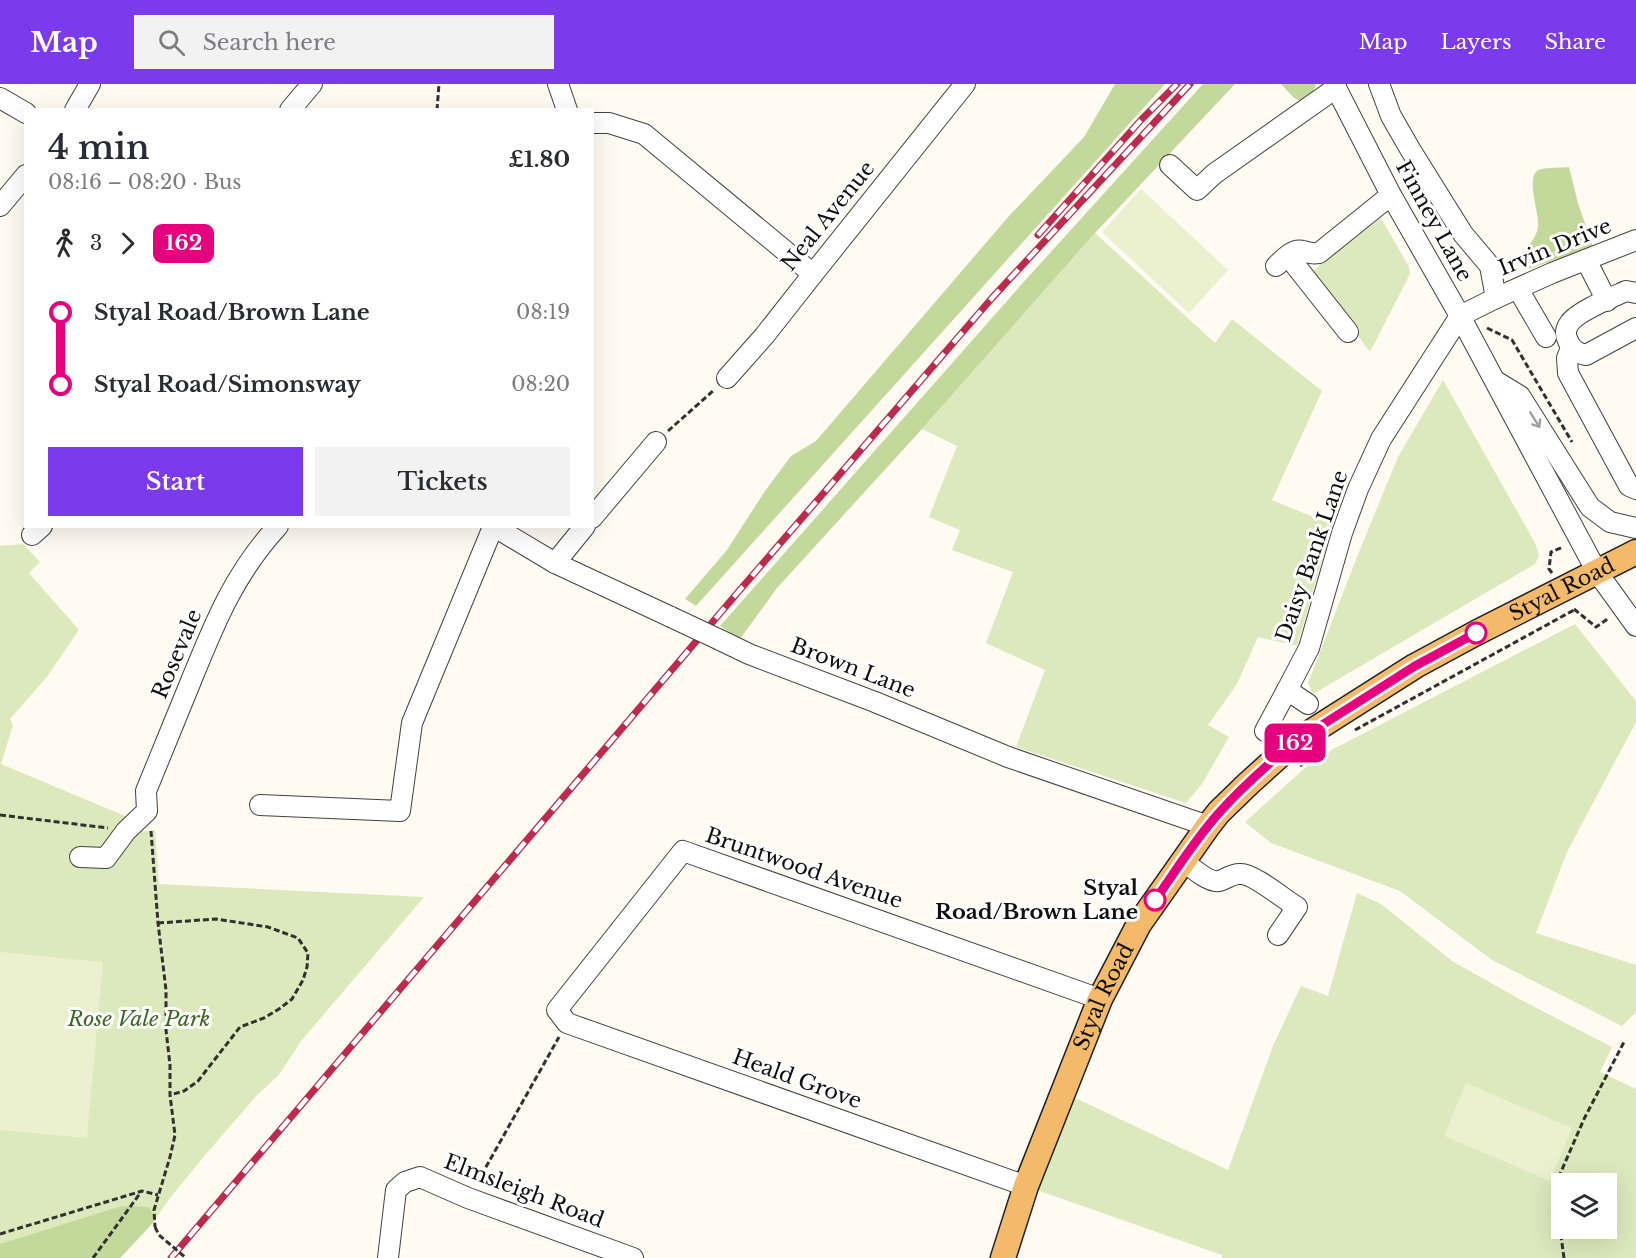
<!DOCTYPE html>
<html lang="en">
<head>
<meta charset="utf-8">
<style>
  :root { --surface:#fff; --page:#f2f2f3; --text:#2b2b33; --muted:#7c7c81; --accent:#7c3aed }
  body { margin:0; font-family:"Libre Baskerville",serif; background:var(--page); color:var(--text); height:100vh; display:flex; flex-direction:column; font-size:22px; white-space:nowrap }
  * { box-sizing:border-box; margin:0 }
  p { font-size:20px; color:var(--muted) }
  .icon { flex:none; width:33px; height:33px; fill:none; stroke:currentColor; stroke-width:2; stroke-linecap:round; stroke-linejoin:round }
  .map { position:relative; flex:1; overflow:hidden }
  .details { position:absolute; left:24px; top:24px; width:570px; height:420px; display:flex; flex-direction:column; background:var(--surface); border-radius:0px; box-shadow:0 6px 24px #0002 }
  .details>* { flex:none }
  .badge { padding:0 12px; border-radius:9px; font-size:21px; line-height:39px }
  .tools { position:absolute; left:1551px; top:1089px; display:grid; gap:12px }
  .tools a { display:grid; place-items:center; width:66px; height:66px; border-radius:0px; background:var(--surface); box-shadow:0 6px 24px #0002; font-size:30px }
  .map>.badge { position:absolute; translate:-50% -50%; box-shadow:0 0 0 3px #fff }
  .legs { display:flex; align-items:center; gap:9px; height:66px; padding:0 24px; font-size:20px }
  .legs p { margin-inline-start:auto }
  .headline { display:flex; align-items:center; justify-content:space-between; height:102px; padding:0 24px }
  h1 { font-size:33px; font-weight:600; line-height:45px }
  .primary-button { display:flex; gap:12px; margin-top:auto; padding:12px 24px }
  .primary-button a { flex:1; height:69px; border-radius:0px; background:var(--accent); color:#fff; font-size:24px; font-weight:600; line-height:69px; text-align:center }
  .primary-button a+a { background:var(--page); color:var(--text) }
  ul { padding:0 24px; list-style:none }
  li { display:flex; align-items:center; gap:21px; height:72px; font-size:22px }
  li i { display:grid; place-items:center; width:9px; height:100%; margin:0 8px; background:currentColor }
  li i::after { content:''; width:15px; height:15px; margin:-8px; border:4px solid; border-radius:50%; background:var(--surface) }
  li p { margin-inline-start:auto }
  li:first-child i { background:linear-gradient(#0000 50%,currentColor 0) }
  li:last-child i { background:linear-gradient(currentColor 50%,#0000 0) }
  header { display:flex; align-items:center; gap:36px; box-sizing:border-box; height:84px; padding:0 30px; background:var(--accent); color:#fff }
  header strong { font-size:28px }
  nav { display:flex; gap:33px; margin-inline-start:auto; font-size:21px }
  .search { width:420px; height:54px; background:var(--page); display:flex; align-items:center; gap:15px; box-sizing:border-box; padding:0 21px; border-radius:0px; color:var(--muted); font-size:22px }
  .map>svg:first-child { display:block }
  .green { fill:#dce9bc; fill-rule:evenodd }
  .forest { fill:#c3d99c }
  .pitch { fill:#ebf0ce }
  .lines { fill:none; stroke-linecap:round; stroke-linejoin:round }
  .minor-casing { stroke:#424242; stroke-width:22 }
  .major-casing { stroke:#202020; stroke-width:27 }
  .path { stroke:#313131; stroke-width:3; stroke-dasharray:6 3; stroke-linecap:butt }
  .minor { stroke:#fff; stroke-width:20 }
  .major { stroke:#f4ba6c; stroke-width:24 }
  .rail-casing { stroke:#bc2a4d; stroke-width:7 }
  .rail { stroke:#fff; stroke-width:4.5; stroke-dasharray:14; stroke-linecap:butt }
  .minor-bridge-casing { stroke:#424242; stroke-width:22; stroke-linecap:butt }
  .path-bridge { stroke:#313131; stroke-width:3; stroke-dasharray:6 3; stroke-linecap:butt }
  .minor-bridge { stroke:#fff; stroke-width:20 }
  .oneway { stroke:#9f9f9f }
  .line-1-casing { stroke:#fff; stroke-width:14 }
  .line-1 { stroke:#e6007e; stroke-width:9 }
  .stop-1-dot { fill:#fff; stroke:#e6007e; stroke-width:3 }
  .labels { text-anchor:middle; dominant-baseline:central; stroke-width:6; stroke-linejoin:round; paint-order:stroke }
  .street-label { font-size:21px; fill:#0f0f0f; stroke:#fff }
  .stop-label { font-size:21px; font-weight:bold; fill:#0f0f0f; stroke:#fff; text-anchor:end }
  .park-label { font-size:21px; font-style:italic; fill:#3c6621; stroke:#fff }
</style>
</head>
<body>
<header>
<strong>Map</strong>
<div class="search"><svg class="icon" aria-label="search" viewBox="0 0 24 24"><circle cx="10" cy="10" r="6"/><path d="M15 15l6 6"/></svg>Search here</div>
<nav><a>Map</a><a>Layers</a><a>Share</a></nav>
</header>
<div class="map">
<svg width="1636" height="1174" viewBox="0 0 1636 1174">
  <rect width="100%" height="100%" fill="#fffaf2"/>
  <!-- green -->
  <g class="green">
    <path d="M1381,134L1409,183L1410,190L1370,268L1311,188Z"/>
    <path d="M1095,149L1215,259L1232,235L1322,307L1272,416L1313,433L1333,438L1297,562L1258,553L1237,600L1208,641L1229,653L1202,700L1186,719L1016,663L1045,586L986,559L1013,488L952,466L960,446L929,433L957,362L922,345Z"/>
    <path d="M1443,296L1535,459L1539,471L1535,480L1313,610L1308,599L1359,468L1398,373Z"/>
    <path d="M23,460L40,478L29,489L79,546L46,594L10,635L13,641L1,680L125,732C130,748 140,748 155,746L159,800L424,813L301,957L279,991L257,1011L206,1070L170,1114L149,1144L120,1174H0V462Z"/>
    <path d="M1575,540L1636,617V638L1567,768L1536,849L1636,881V928L1622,942L1492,876L1400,807L1271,759L1245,738L1316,674Z"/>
    <path d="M1357,809L1381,820L1452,877L1523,917L1612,963L1600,988L1636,1005V1174H1222V1171L1037,1106L1071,1012L1228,1086L1273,962L1301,902L1328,912ZM1562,1100H1606V1144H1562Z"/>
  </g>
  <!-- forest -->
  <g class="forest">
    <path d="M1115,0H1165L696,522L685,515L727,466L765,407L791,372L816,357L1009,132L1084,53Z"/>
    <path d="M1203,0H1235L1095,149L922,345L777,504L740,555L720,542L1021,201Z"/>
    <path d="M1281,0H1316L1312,11L1302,18L1293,13Z"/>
    <path d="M1569,83L1578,119L1593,163L1528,185L1525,182C1521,163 1536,158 1538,143C1540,131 1526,97 1537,87C1541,83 1562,84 1569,83Z"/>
    <path d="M122,1122L149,1123L156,1135L120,1174H0V1160Z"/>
  </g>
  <!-- pitch -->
  <g class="pitch">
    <path d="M1141,105L1228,186L1189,229L1102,148Z"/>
    <path d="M0,868L103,878L87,1054L0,1046Z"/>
    <path d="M1466,999L1572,1044L1550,1097L1444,1052Z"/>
  </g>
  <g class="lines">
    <defs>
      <g id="minor">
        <path d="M558,0L567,26"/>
        <path d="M1334,0L1391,111L1460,232L1597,488L1636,542"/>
        <path d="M1379,0L1391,32L1410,65L1463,150L1490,182L1496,214"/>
        <path d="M0,14L26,29"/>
        <path d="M75,26L90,0"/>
        <path d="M290,26L312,0"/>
        <path d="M592,39H609L644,50L813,190"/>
        <path d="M1170,81L1197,106L1214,90L1336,4"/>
        <path d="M0,122L26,91"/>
        <path d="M1288,172L1348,248"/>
        <path d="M1586,176L1607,217"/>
        <path d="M1276,182C1283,176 1292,164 1303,167C1309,169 1312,170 1319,169L1391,111"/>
        <path d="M1518,205L1546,253"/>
        <path d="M1636,209L1626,207C1613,213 1576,228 1569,240C1565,246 1565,251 1568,257C1572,266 1577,269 1586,271L1636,244"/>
        <path d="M1571,264L1567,274L1568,289L1629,402L1636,405"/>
        <path d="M727,294L765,251L813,190L965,0"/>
        <path d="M1497,298L1520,312L1590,423L1610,438L1636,444"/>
        <path d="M592,434L656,358"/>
        <path d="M493,442L555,479L671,533"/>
        <path d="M32,451L42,442"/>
        <path d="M555,479L585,442"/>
        <path d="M720,556L749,570L875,618L1008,673L1208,742"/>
        <path d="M1287,606L1309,564L1342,449L1358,405L1381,355L1460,232L1496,214L1552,189L1636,156"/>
        <path d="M1265,647L1287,606L1308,620"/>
        <path d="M260,721L400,727L412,639L493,443"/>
        <path d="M80,773L106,774L126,747L147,727L146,707C161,670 176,634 191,597C215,538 234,490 278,442"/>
        <path d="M1183,777C1191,783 1209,799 1219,797C1227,795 1232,789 1241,790C1254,790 1285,816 1297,823L1278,851"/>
        <path d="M1026,1102L567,939L557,926L683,767L1100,915"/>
        <path d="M388,1174L396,1106L405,1098L420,1093L468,1114L633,1174"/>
      </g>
      <g id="major">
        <path id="s1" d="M1003,1174L1026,1102L1100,915L1139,840L1208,742L1219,728L1249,699L1280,671L1292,660L1322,641L1415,582L1476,549L1636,468"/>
      </g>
    </defs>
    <!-- minor casing -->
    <use href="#minor" class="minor-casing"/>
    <!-- major casing -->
    <use href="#major" class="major-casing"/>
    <!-- path -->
    <g class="path">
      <path d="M437,26L439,0"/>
      <path d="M1487,244L1512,256L1572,358"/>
      <path d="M668,347L715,305"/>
      <path d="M1552,489L1549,485L1551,468L1563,463"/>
      <path d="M1574,525L1596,543L1609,534"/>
      <path d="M843,588L847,578"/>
      <path d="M1355,646L1574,526"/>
      <path d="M1300,682L1319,668"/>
      <path d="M0,731L108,744"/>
      <path d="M151,747L158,839L166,906V946L170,981V1011L175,1051L170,1073L154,1126L155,1143"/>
      <path d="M158,839L216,835L268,843L298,854L308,869L307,883L303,896L292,915L279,925L264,934L240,943L198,997L184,1007L170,1011"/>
      <path d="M477,1099L559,953"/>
      <path d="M0,1150L142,1107L158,1111"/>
      <path d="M93,1174L141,1108"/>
      <path d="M1564,1174L1556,1115L1560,1090L1584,1035L1624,958"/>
    </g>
    <!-- minor -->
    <use href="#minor" class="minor"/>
    <!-- major -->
    <use href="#major" class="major"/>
    <defs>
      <g id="rail">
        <path d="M1038,151L1141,36L1177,0"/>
        <path d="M171,1174L739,507L992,214L1190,0"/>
      </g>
    </defs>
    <!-- rail casing -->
    <use href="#rail" class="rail-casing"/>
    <!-- rail -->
    <use href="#rail" class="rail"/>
    <defs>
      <path id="minor-bridge" d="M671,533L720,556"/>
    </defs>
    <!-- minor-bridge casing -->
    <use href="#minor-bridge" class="minor-bridge-casing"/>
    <!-- path-bridge -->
    <path class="path-bridge" d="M155,1143L159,1151L186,1174"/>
    <!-- minor-bridge -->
    <use href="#minor-bridge" class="minor-bridge"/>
  </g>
  <!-- one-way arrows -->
  <defs><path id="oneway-shaft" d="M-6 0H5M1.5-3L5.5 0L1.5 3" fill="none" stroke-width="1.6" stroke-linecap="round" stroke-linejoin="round" transform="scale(1.5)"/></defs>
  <use class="oneway" href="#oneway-shaft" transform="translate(1535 336) rotate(58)"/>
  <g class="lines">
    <defs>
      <path id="line-1" d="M1155,816C1175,788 1194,757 1218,730C1240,705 1266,682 1292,660L1415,582L1476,549"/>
    </defs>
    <!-- line-1 casing -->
    <use href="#line-1" class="line-1-casing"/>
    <!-- line-1 -->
    <use href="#line-1" class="line-1"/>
  </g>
  <!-- markers -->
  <g class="stop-1-dot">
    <circle cx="1476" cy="549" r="10"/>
    <circle cx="1155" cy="816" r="10"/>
  </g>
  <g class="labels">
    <!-- street labels -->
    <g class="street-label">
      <text transform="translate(828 132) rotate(-51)">Neal Avenue</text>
      <text transform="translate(1434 137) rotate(61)">Finney Lane</text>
      <text transform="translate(1555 163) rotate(-22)">Irvin Drive</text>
      <text transform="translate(1312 472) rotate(-71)">Daisy Bank Lane</text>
      <text stroke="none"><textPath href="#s1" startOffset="910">Styal Road</textPath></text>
      <text transform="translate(177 570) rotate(-67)">Rosevale</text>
      <text transform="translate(853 584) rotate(21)">Brown Lane</text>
      <text transform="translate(804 784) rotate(19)">Bruntwood Avenue</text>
      <text stroke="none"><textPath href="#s1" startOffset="280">Styal Road</textPath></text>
      <text transform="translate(797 995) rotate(20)">Heald Grove</text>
      <text transform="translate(524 1107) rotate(21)">Elmsleigh Road</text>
    </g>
    <!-- stop labels -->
    <g class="stop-label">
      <text x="1138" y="804">Styal<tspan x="1138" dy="24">Road/Brown Lane</tspan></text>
    </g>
    <!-- park labels -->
    <g class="park-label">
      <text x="139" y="935">Rose Vale Park</text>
    </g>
  </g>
</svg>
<div class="tools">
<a><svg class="icon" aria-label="layers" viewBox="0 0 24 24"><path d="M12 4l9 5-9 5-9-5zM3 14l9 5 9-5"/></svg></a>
</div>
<b class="badge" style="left:1295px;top:659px;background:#e6007e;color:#fff">162</b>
<section class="details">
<div class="headline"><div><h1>4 min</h1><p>08:16 – 08:20 · Bus</p></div><b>£1.80</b></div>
<div class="legs"><svg class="icon" aria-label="walk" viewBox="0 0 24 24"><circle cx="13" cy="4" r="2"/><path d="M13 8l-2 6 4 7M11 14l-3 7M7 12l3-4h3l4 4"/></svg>3<svg class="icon" aria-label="forward" viewBox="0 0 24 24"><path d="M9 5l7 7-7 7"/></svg><b class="badge" style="background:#e6007e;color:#fff">162</b></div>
<ul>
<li><i style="color:#e6007e"></i><b>Styal Road/Brown Lane</b><p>08:19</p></li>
<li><i style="color:#e6007e"></i><b>Styal Road/Simonsway</b><p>08:20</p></li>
</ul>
<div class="primary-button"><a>Start</a><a>Tickets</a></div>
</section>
</div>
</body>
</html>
